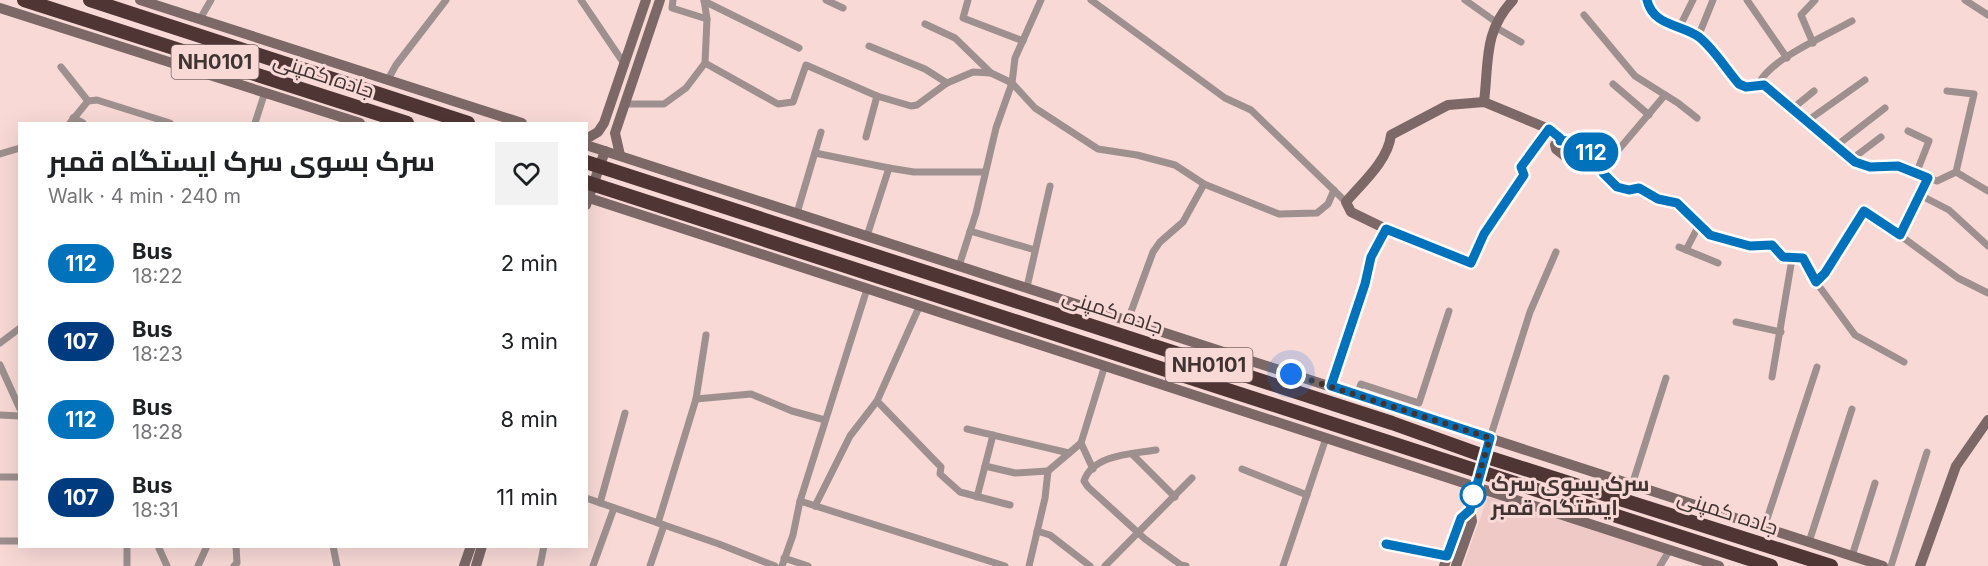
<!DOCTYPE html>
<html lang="en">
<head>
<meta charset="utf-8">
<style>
  :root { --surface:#fff; --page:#f2f2f2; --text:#202124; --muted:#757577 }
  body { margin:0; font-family:Inter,Cairo,sans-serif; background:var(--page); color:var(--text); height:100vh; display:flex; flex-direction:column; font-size:22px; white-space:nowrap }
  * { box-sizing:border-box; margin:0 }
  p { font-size:20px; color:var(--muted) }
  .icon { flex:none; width:33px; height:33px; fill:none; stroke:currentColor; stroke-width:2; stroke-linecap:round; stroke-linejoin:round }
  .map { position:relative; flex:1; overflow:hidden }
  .panel { position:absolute; left:18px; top:122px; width:570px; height:426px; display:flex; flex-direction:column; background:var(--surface); border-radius:0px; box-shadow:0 6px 24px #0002 }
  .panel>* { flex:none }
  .badge { padding:0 12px; border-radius:20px; font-size:21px; line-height:39px }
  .you { position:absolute; width:30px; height:30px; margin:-15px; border:4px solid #fff; border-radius:50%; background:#1a73e8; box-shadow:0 0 0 9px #1a73e833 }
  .map>.badge { position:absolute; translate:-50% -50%; box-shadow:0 0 0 3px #fff }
  .round { display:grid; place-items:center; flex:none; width:63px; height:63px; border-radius:0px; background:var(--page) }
  .summary { display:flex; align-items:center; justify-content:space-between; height:102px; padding:0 30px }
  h1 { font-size:28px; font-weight:700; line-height:45px }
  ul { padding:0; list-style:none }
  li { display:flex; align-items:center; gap:18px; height:78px; padding:0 30px }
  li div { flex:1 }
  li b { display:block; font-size:22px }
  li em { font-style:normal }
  li .badge { min-width:66px; font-weight:700; text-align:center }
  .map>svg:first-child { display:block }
  .built { fill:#efc9c5 }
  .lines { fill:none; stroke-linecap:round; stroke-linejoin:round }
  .street { stroke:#9d908f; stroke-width:7 }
  .secondary { stroke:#7c6967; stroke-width:10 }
  .highway { stroke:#4f3635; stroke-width:14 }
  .line-casing { stroke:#fff; stroke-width:14 }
  .line { stroke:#0072bc; stroke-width:9 }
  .walk { stroke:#403433; stroke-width:6; stroke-dasharray:0 10.8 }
  .stop-dot { fill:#fff; stroke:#0072bc; stroke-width:3 }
  .labels { text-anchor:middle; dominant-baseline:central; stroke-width:6; stroke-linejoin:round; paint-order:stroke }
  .shield { fill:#f8d9d6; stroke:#776664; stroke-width:1.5 }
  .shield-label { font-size:20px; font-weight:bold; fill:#403433 }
  .street-label { font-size:21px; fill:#403433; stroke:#f8d9d6 }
  .stop-label { font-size:21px; font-weight:bold; fill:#403433; stroke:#f8d9d6; text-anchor:start }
</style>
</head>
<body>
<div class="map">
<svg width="1988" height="566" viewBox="0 0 1988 566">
  <rect width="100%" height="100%" fill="#f8d9d6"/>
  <!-- built -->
  <path class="built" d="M1488,497L1673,554L1662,566H1463Z"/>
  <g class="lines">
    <!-- street -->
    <g class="street">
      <path d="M581,0L625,65"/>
      <path d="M673,0L672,8L707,19"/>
      <path d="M826,0L843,8"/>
      <path d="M968,0L963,18L1023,41"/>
      <path d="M1091,0L1225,98L1251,110L1346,202"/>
      <path d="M1465,0L1496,22"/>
      <path d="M1647,0C1653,26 1681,23 1699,37C1714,49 1726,69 1739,84L1746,87L1763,85L1855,162L1871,167L1898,166L1937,181L1956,172L1974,94L1947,91"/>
      <path d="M1747,0L1787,58"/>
      <path d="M1965,0L1988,15"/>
      <path d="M704,1L799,48"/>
      <path d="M1584,15L1635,76L1678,103L1697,118"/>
      <path d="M200,19L211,0"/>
      <path d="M925,24L955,38L991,73"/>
      <path d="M1495,27L1521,42"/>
      <path d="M1679,28L1693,0"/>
      <path d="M1698,37L1713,0"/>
      <path d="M1813,43L1801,15L1815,0"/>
      <path d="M869,46L925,69L947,83"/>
      <path d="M705,63L778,104L793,102L806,65L877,96L911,106L917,105L947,83L973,72L991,73L1012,83L1035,108L1098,149L1137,155L1175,165L1204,184L1279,214L1317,213L1328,204L1334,190"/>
      <path d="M61,67L88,101"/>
      <path d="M387,81L396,65L446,0"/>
      <path d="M1613,84L1649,115"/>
      <path d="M1759,84C1768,60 1829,34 1852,21"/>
      <path d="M625,104H664L686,88L705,63L707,19L704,0"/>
      <path d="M1792,109L1814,91"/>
      <path d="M73,118L83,123"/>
      <path d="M1807,121L1865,80"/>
      <path d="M70,123L88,101L97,100L170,123"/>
      <path d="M255,123L265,92"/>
      <path d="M1908,131L1929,141L1916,174"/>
      <path d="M866,137L877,96"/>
      <path d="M1560,141L1573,140L1599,159L1603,173L1617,187L1629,190L1639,188L1658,199L1677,203L1710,235L1721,240L1750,246L1772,245L1788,259L1803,258L1816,282L1855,335L1904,362"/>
      <path d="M1836,146L1885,108"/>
      <path d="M815,153L889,168"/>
      <path d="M0,154L20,148"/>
      <path d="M1852,159L1881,137"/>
      <path d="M1603,168L1665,95"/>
      <path d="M1956,172L1988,191"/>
      <path d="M1920,195L1949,210L1988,246"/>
      <path d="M797,213L821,132"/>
      <path d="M970,231L1035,250"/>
      <path d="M1900,235L1928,178"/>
      <path d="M867,236L889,168L914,172H984"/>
      <path d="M1679,247L1718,263"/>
      <path d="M1686,250L1699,225"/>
      <path d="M959,266L976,213L996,128L1012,83L1015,58L1041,0"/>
      <path d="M1816,282L1825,273L1867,211L1958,278L1988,293"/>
      <path d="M1027,287L1050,186"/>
      <path d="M1128,320L1153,252L1160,242L1183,222L1204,184"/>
      <path d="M1736,322L1781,332"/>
      <path d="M0,343L20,328"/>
      <path d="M0,365L20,409"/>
      <path d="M1772,377L1792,259"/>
      <path d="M1331,386L1365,284L1371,257L1386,229L1471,263L1484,234L1524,175L1521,167L1549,129"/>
      <path d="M1357,395L1361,384L1419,403L1449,311"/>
      <path d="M696,399L751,394L792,411L825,420"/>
      <path d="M877,401L941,467L940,474L960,492L1010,505"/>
      <path d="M0,415L20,416"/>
      <path d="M967,429L1069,453"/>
      <path d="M1490,438L1530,312L1556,252"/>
      <path d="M1081,443L1093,469"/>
      <path d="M1156,450C1133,454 1093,454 1084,481L1088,487L1145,539L1181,565L1186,566"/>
      <path d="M1132,454L1175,497"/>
      <path d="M985,466L1015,473L1048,471"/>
      <path d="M1242,469L1307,495"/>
      <path d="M0,477H20"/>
      <path d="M1632,485L1666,378"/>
      <path d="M977,497L993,435"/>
      <path d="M586,498L719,544L775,566"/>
      <path d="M800,501L1005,566"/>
      <path d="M600,503L625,413"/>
      <path d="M815,506L850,436L877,401L920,305"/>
      <path d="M658,523L696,399L706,335"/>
      <path d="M1764,528L1817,367"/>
      <path d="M1037,531L1050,535L1090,566"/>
      <path d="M0,541H20"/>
      <path d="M1809,542L1852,409"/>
      <path d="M1386,544L1447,556"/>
      <path d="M158,546L167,566"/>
      <path d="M333,546L337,566"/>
      <path d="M1852,556L1875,483"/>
      <path d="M784,558L808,566"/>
      <path d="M127,566V546"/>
      <path d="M198,566L207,546"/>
      <path d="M234,566L237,563L236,546"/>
      <path d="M540,566L544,546"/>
      <path d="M593,566L614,508"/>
      <path d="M650,566L664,525"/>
      <path d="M782,566L793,535L800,501L867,289"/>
      <path d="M1029,566L1045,498L1048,471L1081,443L1105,365"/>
      <path d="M1105,566L1192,478"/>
      <path d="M1283,566L1326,438"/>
      <path d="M1660,566L1669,551"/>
      <path d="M1891,566L1927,452"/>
    </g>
    <!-- secondary -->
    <g class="secondary">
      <path d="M140,0L522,123"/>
      <path d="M0,8L360,123"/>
      <path d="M1484,102C1489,62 1483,32 1513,0"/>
      <path d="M586,139L598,132L604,123L646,0"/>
      <path d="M586,145L1883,566"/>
      <path d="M620,155L615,133L660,0"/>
      <path d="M586,197L1719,566"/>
      <path d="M586,205L605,151"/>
      <path d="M1386,229L1351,212L1346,202C1362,183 1388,161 1391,135L1448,105L1484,102L1549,129L1560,138L1555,145L1556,149L1580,168"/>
      <path d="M464,566L471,546"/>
      <path d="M476,566L482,546"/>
      <path d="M1444,566L1461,518L1470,510"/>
      <path d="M1456,566L1472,521L1470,510L1490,438"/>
      <path d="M1920,566L1956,466L1988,420"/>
    </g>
    <!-- highway -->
    <g class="highway">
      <path d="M24,0L407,123"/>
      <path d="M90,0L468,123"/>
      <path d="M586,162L1392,423L1484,456L1831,566"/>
      <path d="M586,182L1771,566"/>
    </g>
  </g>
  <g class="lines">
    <defs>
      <path id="line" d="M1386,544L1447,556L1461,518L1470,510L1490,438L1331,386L1365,284L1371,257L1386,229L1471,263L1484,234L1524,175L1521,167L1549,129L1560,138V141L1573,140L1588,149L1599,159L1603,173L1617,187L1629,190L1639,188L1658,199L1677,203L1710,235L1750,246L1772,245L1783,257L1803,258L1816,282L1825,273L1864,211L1900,235L1928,178L1898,166L1870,167L1855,162L1764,85L1746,87L1739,84C1726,69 1714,49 1699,37C1681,24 1653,26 1647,0"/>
    </defs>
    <!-- line casing -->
    <use href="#line" class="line-casing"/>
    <!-- line -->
    <use href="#line" class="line"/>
    <!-- walk -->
    <path class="walk" d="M1291,374L1490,438L1472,498L1473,495"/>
  </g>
  <!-- markers -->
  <circle class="stop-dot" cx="1473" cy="495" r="12"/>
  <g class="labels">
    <!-- shield labels -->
    <g class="shield">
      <rect x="171.5" y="45" width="87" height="34" rx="4.5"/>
      <rect x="1165.5" y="348" width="87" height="34" rx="4.5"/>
    </g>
    <g class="shield-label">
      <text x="215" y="62">NH0101</text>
      <text x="1209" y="365">NH0101</text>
    </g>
    <!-- street labels -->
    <g class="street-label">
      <text transform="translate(324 75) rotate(18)">جاده کمپنی</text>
      <text transform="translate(1113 311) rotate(18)">جاده کمپنی</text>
      <text transform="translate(1728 512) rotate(18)">جاده کمپنی</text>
    </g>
    <!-- stop labels -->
    <g class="stop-label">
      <text x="1491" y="483">سرک بسوی سرک<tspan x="1491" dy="24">ایستگاه قمبر</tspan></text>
    </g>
  </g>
</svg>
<div class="you" style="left:1291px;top:374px"></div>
<b class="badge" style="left:1591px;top:152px;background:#0072bc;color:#fff">112</b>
<section class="panel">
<div class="summary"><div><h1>سرک بسوی سرک ایستگاه قمبر</h1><p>Walk · 4 min · 240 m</p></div><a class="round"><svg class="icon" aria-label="heart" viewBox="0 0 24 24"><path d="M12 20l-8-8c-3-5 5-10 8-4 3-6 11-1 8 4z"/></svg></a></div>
<ul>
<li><span class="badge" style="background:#0072bc;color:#fff">112</span><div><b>Bus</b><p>18:22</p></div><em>2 min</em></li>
<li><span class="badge" style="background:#003b80;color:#fff">107</span><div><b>Bus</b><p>18:23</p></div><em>3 min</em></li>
<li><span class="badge" style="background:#0072bc;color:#fff">112</span><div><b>Bus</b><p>18:28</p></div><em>8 min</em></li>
<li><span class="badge" style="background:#003b80;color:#fff">107</span><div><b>Bus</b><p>18:31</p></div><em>11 min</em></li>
</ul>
</section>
</div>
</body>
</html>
